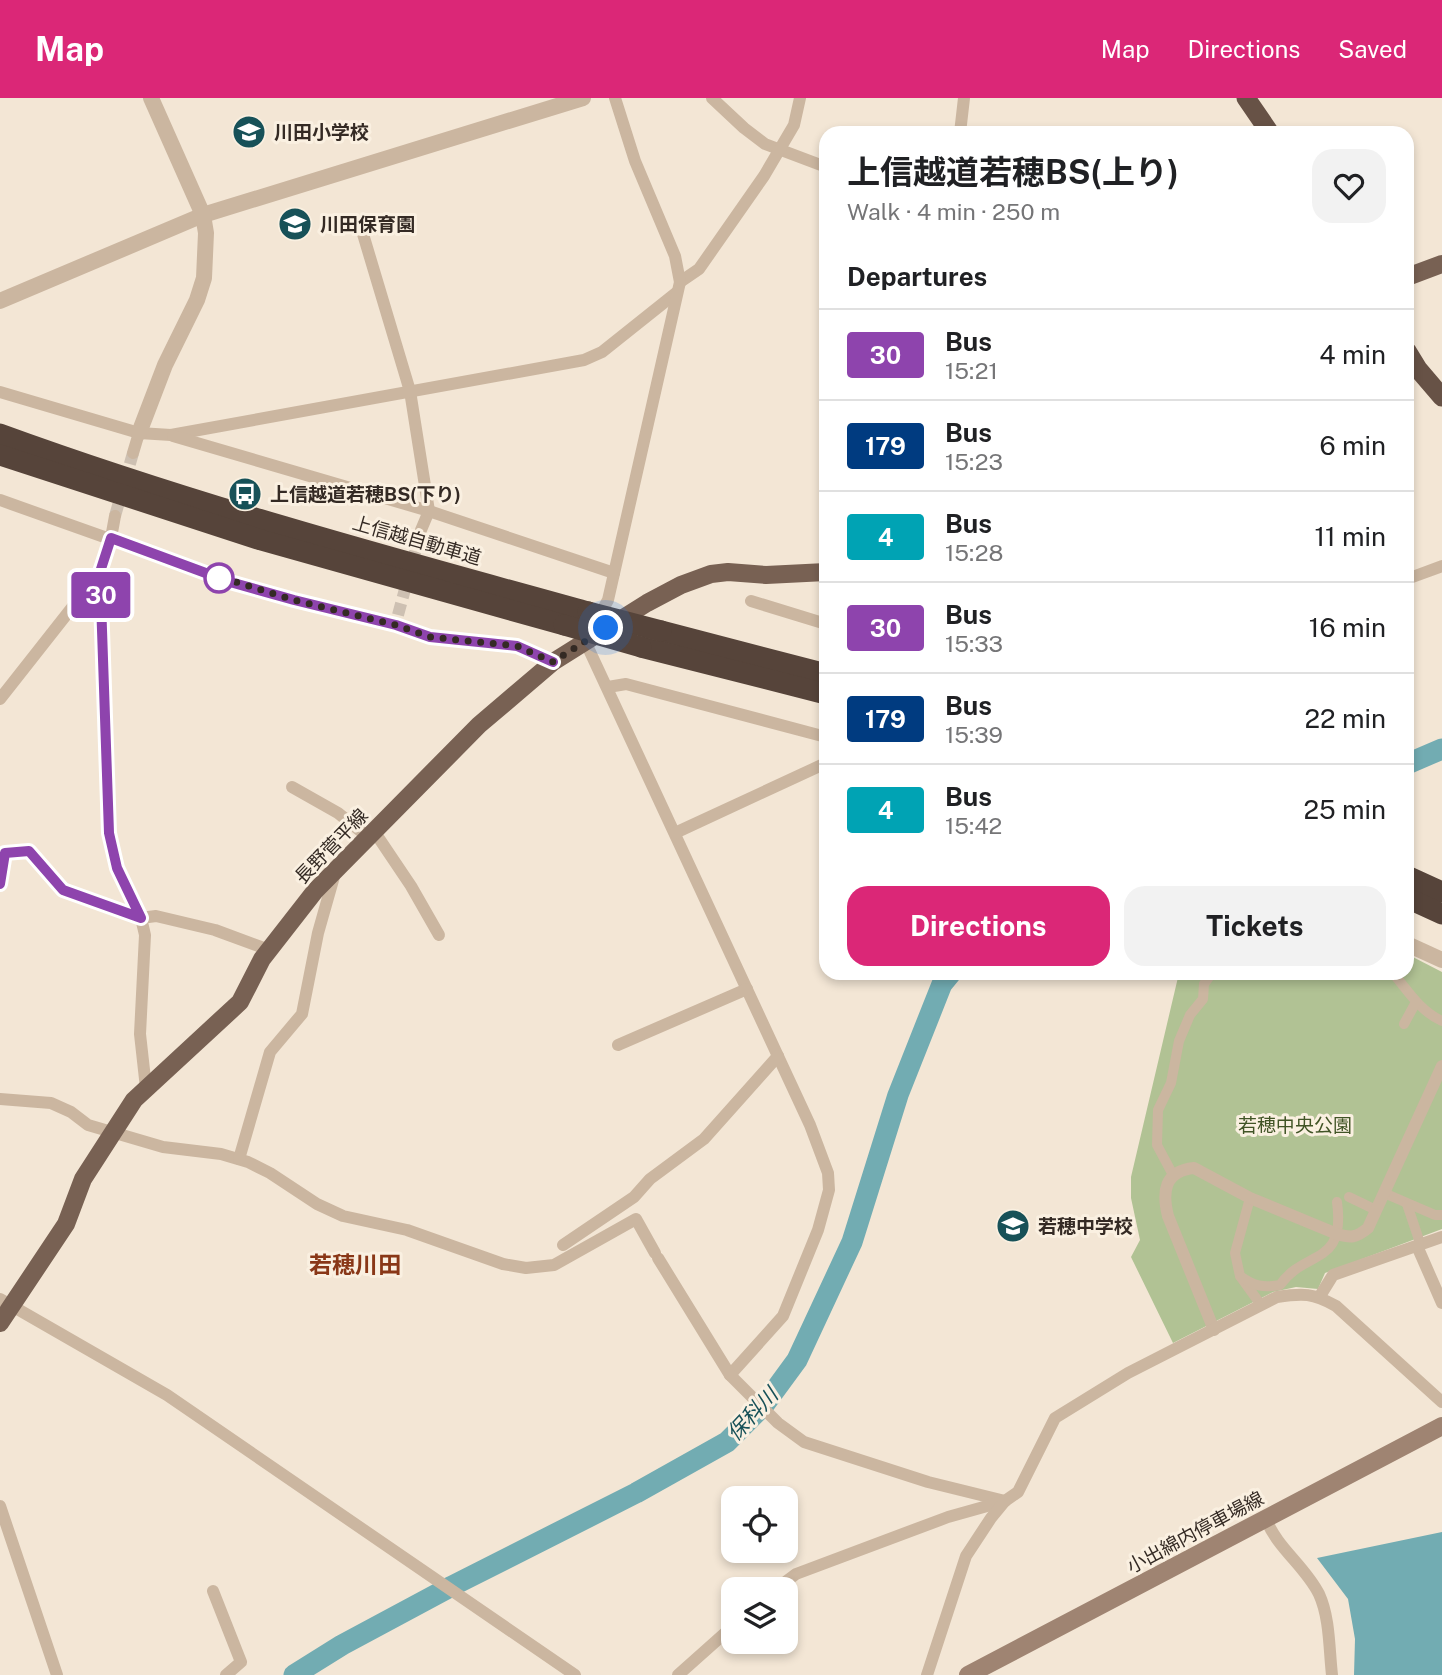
<!DOCTYPE html>
<html lang="en">
<head>
<meta charset="utf-8">
<style>
  :root { --surface:#fff; --page:#f2f2f2; --text:#202124; --muted:#757577; --line:#e0e0e0; --accent:#db2777 }
  body { margin:0; font-family:"Public Sans","Noto Sans JP",sans-serif; background:var(--page); color:var(--text); height:100vh; display:flex; flex-direction:column; font-size:26px; white-space:nowrap }
  * { box-sizing:border-box; margin:0 }
  p { font-size:23px; color:var(--muted) }
  .icon { flex:none; width:38px; height:38px; fill:none; stroke:currentColor; stroke-width:2; stroke-linecap:round; stroke-linejoin:round }
  .map { position:relative; flex:1; overflow:hidden }
  .side { position:absolute; left:819px; top:28px; width:595px; height:854px; display:flex; flex-direction:column; background:var(--surface); border-radius:21px; box-shadow:0 4px 10px #0003 }
  .side>* { flex:none }
  .badge { padding:0 14px; border-radius:5px; font-size:24px; line-height:46px }
  .controls { position:absolute; left:721px; top:1388px; display:grid; gap:14px }
  .controls a { display:grid; place-items:center; width:77px; height:77px; border-radius:14px; background:var(--surface); box-shadow:0 4px 10px #0003; font-size:35px }
  .you { position:absolute; width:35px; height:35px; margin:-18px; border:5px solid #fff; border-radius:50%; background:#1a73e8; box-shadow:0 0 0 10px #1a73e833 }
  .map>.badge { position:absolute; translate:-50% -50%; box-shadow:0 0 0 4px #fff }
  h2 { padding:0 28px; font-size:26px; line-height:63px }
  .round { display:grid; place-items:center; flex:none; width:74px; height:74px; border-radius:21px; background:var(--page) }
  .overview { display:flex; align-items:center; justify-content:space-between; height:119px; padding:0 28px }
  h1 { font-size:33px; font-weight:700; line-height:52px }
  .primary-button { display:flex; gap:14px; margin-top:auto; padding:14px 28px }
  .primary-button a { flex:1; height:80px; border-radius:21px; background:var(--accent); color:#fff; font-size:28px; font-weight:700; line-height:80px; text-align:center }
  .primary-button a+a { background:var(--page); color:var(--text) }
  ul { padding:0; list-style:none }
  li { display:flex; align-items:center; gap:21px; height:91px; padding:0 28px; border-top:2px solid var(--line) }
  li div { flex:1 }
  li b { display:block; font-size:26px }
  li em { font-style:normal }
  li .badge { min-width:77px; font-weight:700; text-align:center }
  header { display:flex; align-items:center; gap:42px; box-sizing:border-box; height:98px; padding:0 35px; background:var(--accent); color:#fff }
  header strong { font-size:33px }
  nav { display:flex; gap:38px; margin-inline-start:auto; font-size:24px }
  .map>svg:first-child { display:block }
  .green { fill:#b1c294 }
  .water { fill:#72acb2 }
  .lines { fill:none; stroke-linecap:round; stroke-linejoin:round }
  .river { stroke:#72acb2; stroke-width:21 }
  .minor-tunnel { stroke:#cdc0b2; stroke-width:12; stroke-dasharray:12 6; stroke-linecap:butt }
  .pedestrian { stroke:#cbb6a0; stroke-width:10 }
  .minor { stroke:#cbb6a0; stroke-width:12 }
  .tertiary { stroke:#cbb6a0; stroke-width:16 }
  .secondary { stroke:#9f8472; stroke-width:18 }
  .primary { stroke:#786153; stroke-width:18 }
  .trunk { stroke:#675246; stroke-width:19 }
  .motorway { stroke:#56443a; stroke-width:21 }
  .motorway-bridge { stroke:#56443a; stroke-width:21 }
  .line-casing { stroke:#fff; stroke-width:16 }
  .line { stroke:#8e44ad; stroke-width:10 }
  .walk { stroke:#342a24; stroke-width:7; stroke-dasharray:0 12.6 }
  .stop-dot { fill:#fff; stroke:#8e44ad; stroke-width:3.5 }
  .labels { text-anchor:middle; dominant-baseline:central; stroke-width:6; stroke-linejoin:round; paint-order:stroke }
  .poi-label { font-size:19px; font-weight:bold; fill:#342a24; stroke:#faf0e1; text-anchor:start }
  .street-label { font-size:19px; fill:#342a24; stroke:#faf0e1 }
  .park-label { font-size:19px; fill:#415426; stroke:#faf0e1 }
  .water-label { font-size:21px; font-style:italic; fill:#175158; stroke:#faf0e1 }
  .quarter-label { font-size:23px; font-weight:bold; fill:#893717; stroke:#faf0e1 }
</style>
</head>
<body>
<header>
<strong>Map</strong>
<nav><a>Map</a><a>Directions</a><a>Saved</a></nav>
</header>
<div class="map">
<svg width="1442" height="1577" viewBox="0 0 1442 1577">
  <rect width="100%" height="100%" fill="#f3e6d5"/>
  <!-- green -->
  <path class="green" d="M1407,856L1442,874V1131L1325,1175L1318,1191L1296,1189L1273,1194L1173,1245L1131,1159L1140,1142L1131,1100V1079L1179,875H1407Z"/>
  <!-- water -->
  <path class="water" d="M1442,1434V1577H1354L1355,1541L1348,1501L1317,1460Z"/>
  <g class="lines">
    <!-- river -->
    <g class="river">
      <path d="M1407,666L1442,651"/>
      <path d="M294,1577L342,1547L452,1488L636,1395L727,1344L764,1307L797,1262L852,1144L898,997L942,886L951,875"/>
    </g>
    <!-- minor-tunnel -->
    <g class="minor-tunnel">
      <path d="M115,418L133,355"/>
      <path d="M398,517L421,432"/>
    </g>
    <!-- pedestrian -->
    <g class="pedestrian">
      <path d="M1393,875C1408,893 1420,913 1442,923"/>
      <path d="M1404,926L1416,904"/>
      <path d="M1173,1077L1157,1047L1158,1012L1171,985L1179,943L1190,917L1203,901L1204,886L1212,875"/>
      <path d="M1384,1095L1435,1117H1442"/>
      <path d="M1349,1099L1376,1112"/>
      <path d="M1250,1100L1235,1155L1240,1178L1261,1207"/>
      <path d="M1407,1106L1419,1142"/>
      <path d="M1240,1178C1254,1188 1263,1190 1280,1187C1305,1151 1346,1169 1337,1104"/>
    </g>
    <!-- minor -->
    <g class="minor">
      <path d="M712,0L744,30L765,46L826,69"/>
      <path d="M960,35L964,0"/>
      <path d="M363,136L410,293L429,413L421,432"/>
      <path d="M680,184L699,171L764,78L794,27L800,0"/>
      <path d="M0,294L139,335L171,337L584,262L602,254L676,195"/>
      <path d="M173,338L429,413L614,475"/>
      <path d="M133,355L139,335"/>
      <path d="M0,402L231,484L395,527L430,539L518,548L553,564"/>
      <path d="M100,474L109,735L117,770L141,820L145,837L140,936L146,990"/>
      <path d="M1407,481L1442,468"/>
      <path d="M751,503L826,526"/>
      <path d="M598,520L608,502L680,184L675,158L635,63L615,0"/>
      <path d="M587,539L585,543L810,1027L828,1075L829,1092L818,1132L783,1218L730,1277"/>
      <path d="M608,589L626,586L826,639"/>
      <path d="M0,601L100,474L111,440L115,418"/>
      <path d="M292,689L338,715L368,739"/>
      <path d="M374,733L411,788L439,837"/>
      <path d="M675,735L826,665"/>
      <path d="M0,755L29,753L63,792L141,820L156,818L215,832L269,852"/>
      <path d="M0,786L5,755"/>
      <path d="M618,947L747,891"/>
      <path d="M0,1001L51,1005L71,1014L88,1027L163,1049L221,1056L248,1064L270,1075L317,1106L343,1118L407,1132L503,1166L526,1170L554,1167L636,1121L655,1155"/>
      <path d="M239,1061L270,954L302,916L318,835L335,775"/>
      <path d="M563,1147L634,1099L650,1081L704,1041L778,958"/>
      <path d="M1417,1148L1442,1205"/>
      <path d="M658,1160L730,1277L778,1325L804,1344L928,1384L1005,1403"/>
      <path d="M1320,1198L1333,1177L1442,1139"/>
      <path d="M0,1201L167,1297L575,1577"/>
      <path d="M1214,1232L1168,1118C1162,1094 1164,1073 1194,1070L1250,1100L1337,1136C1351,1140 1356,1140 1368,1130L1442,968"/>
      <path d="M0,1408L57,1577"/>
      <path d="M1266,1421C1277,1450 1305,1468 1319,1496C1330,1520 1329,1551 1332,1577"/>
      <path d="M776,1491L796,1476L948,1419L1005,1403"/>
      <path d="M213,1493L241,1564L226,1577"/>
      <path d="M678,1577L733,1528"/>
      <path d="M927,1577L966,1458L991,1420L1005,1403L1018,1394L1055,1320L1128,1275L1277,1199C1303,1195 1313,1195 1336,1208L1442,1304"/>
    </g>
    <!-- tertiary -->
    <g class="tertiary">
      <path d="M0,203L203,117L583,0"/>
      <path d="M139,335L165,267L197,202L204,180L206,135L203,117L151,0"/>
      <path d="M1407,846L1442,862"/>
    </g>
    <!-- secondary -->
    <path class="secondary" d="M968,1577L1442,1328"/>
    <!-- primary -->
    <g class="primary">
      <path d="M1407,179L1442,166"/>
      <path d="M0,1225L66,1126L83,1081L134,1002L240,904L262,861L315,793L479,627L553,564L647,505L681,487L711,476L728,474L766,477L826,474"/>
    </g>
    <!-- trunk -->
    <g class="trunk">
      <path d="M1246,0L1270,35"/>
      <path d="M1407,253L1418,271L1442,299"/>
    </g>
    <!-- motorway -->
    <g class="motorway">
      <path d="M0,336C192,406 391,460 588,514"/>
      <path d="M0,357L261,442L564,527"/>
      <path d="M661,533L826,576"/>
      <path d="M641,549L826,596"/>
      <path d="M1407,778L1442,794"/>
      <path d="M1407,800L1442,816"/>
    </g>
    <!-- motorway-bridge -->
    <g class="motorway-bridge">
      <path d="M588,514L661,533"/>
      <path d="M564,527L641,549"/>
    </g>
  </g>
  <g class="lines">
    <defs>
      <path id="line" d="M0,786L5,755L29,753L63,792L141,820L117,770L109,735L100,474L111,440L230,484L294,502L396,527L430,539L517,548L553,564"/>
    </defs>
    <!-- line casing -->
    <use href="#line" class="line-casing"/>
    <!-- line -->
    <use href="#line" class="line"/>
    <!-- walk -->
    <path class="walk" d="M219,480L210,476L294,502L396,527L430,539L517,548L553,564L606,530"/>
  </g>
  <!-- icons -->
  <defs>
    <symbol id="school-disc" viewBox="-11 -11 22 22"><circle r="9.5" fill="#175158" stroke="#faf0e1"/><path d="M0-5L7-2L0 1L-7-2ZM-4 1L0 2.5L4 1V4Q0 6-4 4Z" fill="#fff"/></symbol>
    <symbol id="bus-disc" viewBox="-11 -11 22 22"><circle r="9.5" fill="#175158" stroke="#faf0e1"/><path d="M-5-6H5V4H4V6H2V4H-2V6H-4V4H-5ZM-3.5-4V0h7V-4ZM-3.5 1.2v1.5H-2V1.2ZM2 1.2v1.5H3.5V1.2Z" fill="#fff"/></symbol>
  </defs>
  <g fill-rule="evenodd">
    <use href="#school-disc" x="230" y="15" width="38" height="38"/>
    <use href="#school-disc" x="276" y="107" width="38" height="38"/>
    <use href="#bus-disc" x="226" y="377" width="38" height="38"/>
    <use href="#school-disc" x="994" y="1109" width="38" height="38"/>
  </g>
  <!-- markers -->
  <circle class="stop-dot" cx="219" cy="480" r="14"/>
  <g class="labels">
    <!-- poi labels -->
    <g class="poi-label">
      <text x="274" y="34">川田小学校</text>
      <text x="320" y="126">川田保育園</text>
      <text x="270" y="396">上信越道若穂BS(下り)</text>
      <text x="1038" y="1128">若穂中学校</text>
    </g>
    <!-- street labels -->
    <g class="street-label">
      <text transform="translate(417 442) rotate(16)">上信越自動車道</text>
      <text transform="translate(331 748) rotate(-46)">長野菅平線</text>
      <text transform="translate(1195 1434) rotate(-28)">小出綿内停車場線</text>
    </g>
    <!-- park labels -->
    <g class="park-label">
      <text x="1295" y="1027">若穂中央公園</text>
    </g>
    <!-- water labels -->
    <g class="water-label">
      <text transform="translate(752 1316) rotate(-47)">保科川</text>
    </g>
    <!-- quarter labels -->
    <g class="quarter-label">
      <text x="355" y="1166">若穂川田</text>
    </g>
  </g>
</svg>
<div class="controls">
<a><svg class="icon" aria-label="locate" viewBox="0 0 24 24"><circle cx="12" cy="12" r="6"/><path d="M12 2v4M12 18v4M2 12h4M18 12h4"/></svg></a>
<a><svg class="icon" aria-label="layers" viewBox="0 0 24 24"><path d="M12 4l9 5-9 5-9-5zM3 14l9 5 9-5"/></svg></a>
</div>
<div class="you" style="left:606px;top:530px"></div>
<b class="badge" style="left:101px;top:497px;background:#8e44ad;color:#fff">30</b>
<section class="side">
<div class="overview"><div><h1>上信越道若穂BS(上り)</h1><p>Walk · 4 min · 250 m</p></div><a class="round"><svg class="icon" aria-label="heart" viewBox="0 0 24 24"><path d="M12 20l-8-8c-3-5 5-10 8-4 3-6 11-1 8 4z"/></svg></a></div>
<h2>Departures</h2>
<ul>
<li><span class="badge" style="background:#8e44ad;color:#fff">30</span><div><b>Bus</b><p>15:21</p></div><em>4 min</em></li>
<li><span class="badge" style="background:#003b80;color:#fff">179</span><div><b>Bus</b><p>15:23</p></div><em>6 min</em></li>
<li><span class="badge" style="background:#00a3b4;color:#fff">4</span><div><b>Bus</b><p>15:28</p></div><em>11 min</em></li>
<li><span class="badge" style="background:#8e44ad;color:#fff">30</span><div><b>Bus</b><p>15:33</p></div><em>16 min</em></li>
<li><span class="badge" style="background:#003b80;color:#fff">179</span><div><b>Bus</b><p>15:39</p></div><em>22 min</em></li>
<li><span class="badge" style="background:#00a3b4;color:#fff">4</span><div><b>Bus</b><p>15:42</p></div><em>25 min</em></li>
</ul>
<div class="primary-button"><a>Directions</a><a>Tickets</a></div>
</section>
</div>
</body>
</html>
